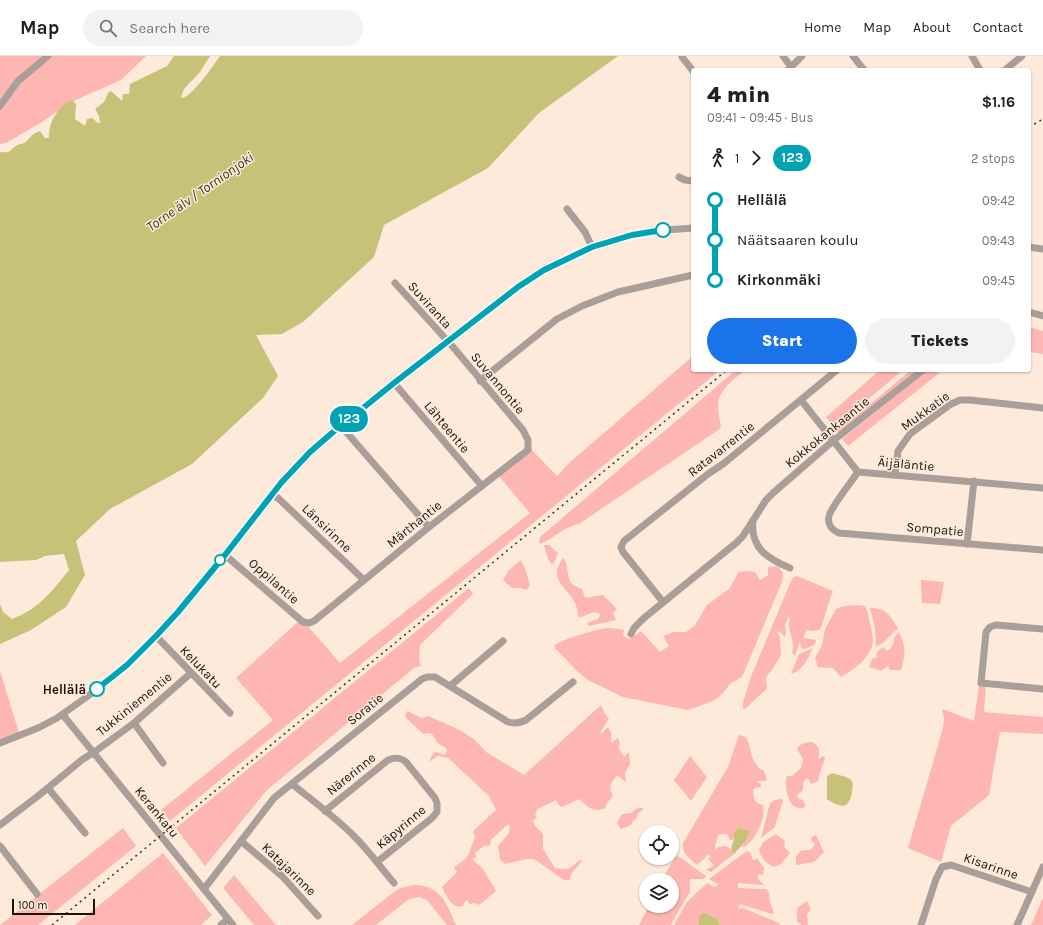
<!DOCTYPE html>
<html lang="en">
<head>
<meta charset="utf-8">
<style>
  :root { --surface:#fff; --page:#f2f2f2; --text:#222; --muted:#767676; --line:#e0e0e0; --accent:#1a73e8 }
  body { margin:0; font-family:Karla,sans-serif; background:var(--page); color:var(--text); height:100vh; display:flex; flex-direction:column; font-size:15px; white-space:nowrap }
  * { box-sizing:border-box; margin:0 }
  p { font-size:13px; color:var(--muted) }
  .icon { flex:none; width:22px; height:22px; fill:none; stroke:currentColor; stroke-width:2; stroke-linecap:round; stroke-linejoin:round }
  .map { position:relative; flex:1; overflow:hidden }
  .panel { position:absolute; left:691px; top:12px; width:340px; height:304px; display:flex; flex-direction:column; background:var(--surface); border-radius:4px; box-shadow:0 1px 3px #0004 }
  .panel>* { flex:none }
  .badge { padding:0 8px; border-radius:13px; font-size:14px; line-height:26px }
  .controls { position:absolute; left:639px; top:769px; display:grid; gap:8px }
  .controls a { display:grid; place-items:center; width:40px; height:40px; border-radius:50%; background:var(--surface); box-shadow:0 1px 3px #0004; font-size:20px }
  .scale { position:absolute; left:12px; bottom:10px; width:83px; box-sizing:border-box; padding-left:4px; border:2px solid #1b130c; border-top:0; font-size:11px; line-height:14px; white-space:nowrap; color:#1b130c; -webkit-text-stroke:3px #fdeada; paint-order:stroke }
  .map>.badge { position:absolute; translate:-50% -50%; box-shadow:0 0 0 2px #fff }
  .legs { display:flex; align-items:center; gap:6px; height:44px; padding:0 16px; font-size:13px }
  .legs p { margin-inline-start:auto }
  .head { display:flex; align-items:center; justify-content:space-between; height:68px; padding:0 16px }
  h1 { font-size:22px; font-weight:800; line-height:30px }
  .action { display:flex; gap:8px; margin-top:auto; padding:8px 16px }
  .action a { flex:1; height:46px; border-radius:24px; background:var(--accent); color:#fff; font-size:16px; font-weight:800; line-height:46px; text-align:center }
  .action a+a { background:var(--page); color:var(--text) }
  ul { padding:0 16px; list-style:none }
  li { display:flex; align-items:center; gap:14px; height:40px; font-size:15px }
  li i { display:grid; place-items:center; width:6px; height:100%; margin:0 5px; background:currentColor }
  li i::after { content:''; width:10px; height:10px; margin:-5px; border:3px solid; border-radius:50%; background:var(--surface) }
  li p { margin-inline-start:auto }
  li:first-child i { background:linear-gradient(#0000 50%,currentColor 0) }
  li:last-child i { background:linear-gradient(currentColor 50%,#0000 0) }
  header { display:flex; align-items:center; gap:24px; box-sizing:border-box; height:56px; padding:0 20px; background:var(--surface); border-bottom:1px solid var(--line) }
  header strong { font-size:19px }
  nav { display:flex; gap:22px; margin-inline-start:auto; font-size:14px }
  .search { width:280px; height:36px; background:var(--page); display:flex; align-items:center; gap:10px; box-sizing:border-box; padding:0 14px; border-radius:22px; color:var(--muted); font-size:15px }
  .map>svg:first-child { display:block }
  .green { fill:#fdb6b2 }
  .water { fill:#c6c378 }
  .lines { fill:none; stroke-linecap:round; stroke-linejoin:round }
  .minor { stroke:#aa9e98; stroke-width:7 }
  .rail { stroke:#382f27; stroke-width:1.5; stroke-dasharray:2 4; stroke-linecap:butt }
  .line-1-casing { stroke:#fff; stroke-width:9 }
  .line-1 { stroke:#00a3b4; stroke-width:6 }
  .stop-1-dot { fill:#fff; stroke:#00a3b4; stroke-width:2 }
  .labels { text-anchor:middle; dominant-baseline:central; stroke-width:3; stroke-linejoin:round; paint-order:stroke }
  .street-label { font-size:13px; fill:#1b130c; stroke:#fdeada }
  .stop-label { font-size:13px; font-weight:bold; fill:#1b130c; stroke:#fdeada; text-anchor:end }
  .water-label { font-size:14px; font-style:italic; fill:#383615; stroke:#fdeada }
</style>
</head>
<body>
<header>
<strong>Map</strong>
<div class="search"><svg class="icon" aria-label="search" viewBox="0 0 24 24"><circle cx="10" cy="10" r="6"/><path d="M15 15l6 6"/></svg>Search here</div>
<nav><a>Home</a><a>Map</a><a>About</a><a>Contact</a></nav>
</header>
<div class="map">
<svg width="1043" height="869" viewBox="0 0 1043 869">
  <rect width="100%" height="100%" fill="#fdeada"/>
  <!-- green -->
  <g class="green">
    <path d="M0,0H146L121,24L69,47L42,66L6,87L0,88Z"/>
    <path d="M1029,271L1043,275V298L1029,296Z"/>
    <path d="M693,300V314H720L170,765L161,754L273,664L236,622L300,564L306,568L340,607L530,457L498,419L531,393L557,420L568,408Z"/>
    <path d="M736,314H745C734,324 718,333 718,350C718,357 720,365 721,372L579,468C563,471 554,483 539,488L540,481Z"/>
    <path d="M880,314H903L866,345L832,368L826,361Z"/>
    <path d="M911,314H919L839,378L836,374L869,349Z"/>
    <path d="M928,314H943L848,390L842,383Z"/>
    <path d="M544,489H549L558,497L555,505L552,509L548,503Z"/>
    <path d="M563,502C570,509 565,522 573,529C576,531 580,532 582,533L585,542L603,539L617,553L613,557L616,564L589,570L587,567L598,563L601,558L594,556L579,562C578,558 577,553 576,549C569,531 546,525 563,502Z"/>
    <path d="M521,504L526,515L530,530L526,534L521,532H512L503,524L508,515Z"/>
    <path d="M778,510L783,517L782,526L742,621L731,627L721,639L713,645L688,654L623,641L588,624L578,616L555,592V589C561,584 599,572 608,572C613,572 618,573 624,574L623,580L630,583L641,575L660,596L669,590L663,580L674,576H686L695,569L707,549L729,533L739,516L747,515L755,516L760,524L768,519V511Z"/>
    <path d="M797,520L833,535L830,543L821,572L819,574L812,575L807,574L803,582L816,584C816,590 809,591 804,593L801,592L800,586L795,600L792,597C795,587 790,580 789,570C789,566 790,564 789,560L785,569L786,576L785,581L779,575L777,576L780,582L781,599L772,614L768,618L766,623L767,633C758,639 752,648 743,654V647L750,623L791,525L794,521Z"/>
    <path d="M921,524L944,526L940,548L922,547Z"/>
    <path d="M469,532L473,538L420,589L419,604L421,610L414,612L267,734L205,810L176,772Z"/>
    <path d="M854,549L865,550C868,556 869,562 870,568C872,575 874,583 872,590C868,604 853,614 841,621L833,612L818,611L815,602L822,589L825,573L836,553L844,550Z"/>
    <path d="M870,552C886,551 890,560 898,572L884,586L876,591L875,572Z"/>
    <path d="M899,576C906,591 906,598 901,614H890L888,610L881,615L869,611L872,603L877,601L876,597L883,591L887,595C892,592 894,588 894,582Z"/>
    <path d="M813,592C808,603 803,614 791,618L799,598Z"/>
    <path d="M0,615L19,677L0,685Z"/>
    <path d="M979,629H986L984,656L1043,661V678L1000,676L989,739L951,770L941,806L908,792L943,672L944,661L942,653L974,665Z"/>
    <path d="M601,649L605,658L609,662L600,677H602L608,671L611,677V687L618,682L620,688L618,691L624,701L629,696L630,708L625,717L626,726L617,719C610,729 608,729 613,740L608,746L605,752C593,758 587,750 579,743L562,751L558,748L556,744L538,753L535,758L537,762L533,764L535,770L543,778V793L555,812C566,814 570,814 578,805L583,804L571,818L570,824H564L534,803H527L505,808L500,803L498,790L509,777L510,771L508,768L491,784L490,789L484,790L475,797L476,802L472,803L483,813L496,835L479,849L475,847L470,848L467,844L465,845L463,850C451,853 447,840 442,831L457,816L454,811C473,799 467,799 475,781L473,775L496,754L489,740L448,702L438,700L429,706L433,697L436,696L445,699L447,694L445,691C433,687 438,682 430,677L423,678L405,661L407,655L422,662L428,660L460,674L475,684L486,696L524,719Z"/>
    <path d="M739,679L746,681C753,694 749,707 764,715L767,725H757V726L761,728V731L755,732L753,734L754,743L757,747L763,749C766,763 756,783 745,791H742L749,778L747,774L738,772L736,774L733,784H730L727,778H723L718,779L715,790L716,794L718,791L725,790L732,793L734,798L711,816L706,814L714,809L708,803L710,801L709,798L697,809C690,802 681,798 683,787L728,711Z"/>
    <path d="M811,686C820,689 820,696 818,703L824,700L825,702L819,720L818,725L811,728L808,723H806L803,727V734L797,739L798,742L803,744L806,750L803,752C800,752 796,752 794,750C787,746 784,726 787,720H792L801,712L802,708L803,703L797,693C800,687 805,687 811,686Z"/>
    <path d="M690,700L707,721L691,745L674,724Z"/>
    <path d="M782,743L783,745L777,764L776,765L775,771L761,782L770,747L775,744Z"/>
    <path d="M638,752H641L644,753L637,758V762L632,766L631,769L621,773L617,767L622,758L632,757L634,754Z"/>
    <path d="M123,772L136,790L38,869H0Z"/>
    <path d="M776,778L785,785L784,791L790,797L781,808L774,811C767,808 761,802 759,794L763,786Z"/>
    <path d="M816,779L824,796L814,806L796,809V801L800,795C807,793 811,797 815,788L811,784L812,781Z"/>
    <path d="M747,795L751,797L752,803L754,804L757,802L764,812L763,819L760,818L757,820L759,824L764,829L738,827V832L766,833C771,837 769,839 770,845C771,849 773,854 774,858H772L740,848L738,853L743,852L779,867L780,869H720L717,863L710,861L707,858L699,860V869H674L687,846L707,827L714,831L718,830V828L709,823Z"/>
    <path d="M163,797L212,859L201,869H75Z"/>
    <path d="M676,800C683,801 697,815 705,819L706,821L703,823H690V836L676,859L671,869H639L649,850H672V824H661Z"/>
    <path d="M234,819L276,869H254L223,832Z"/>
    <path d="M413,829C441,829 446,847 456,869H447L427,844L419,841L409,843L376,869H352L398,833Z"/>
    <path d="M1043,842V869H1031Z"/>
    <path d="M807,845L811,854L807,858L808,869H802L797,866C796,861 798,857 797,852Z"/>
  </g>
  <!-- water -->
  <g class="water">
    <path d="M174,0H210L200,16L184,33L181,41L183,42C194,38 213,10 220,0H618L539,57L488,112L384,169L374,201L303,266L282,278L256,279L278,320L263,342L192,408L110,453L76,485L85,519L66,551L31,574L0,588V548L3,556L12,563C39,553 52,535 69,514L64,498L45,500L36,504L0,506V96C11,97 9,95 17,89C22,87 19,89 24,87C30,83 32,77 40,75L45,82H49C48,68 58,49 72,44L76,48L75,63L85,70L87,63L92,62L98,67H100L99,60L95,53L104,46L108,37L111,35L122,45L123,38H129L130,28L167,10Z"/>
    <path d="M832,717C837,719 847,720 851,724C855,728 851,745 847,748C842,753 831,746 827,743V720Z"/>
    <path d="M738,772H740L750,775L745,786L734,798C729,791 733,789 734,783C734,781 733,779 734,777Z"/>
    <path d="M704,857L717,863L720,869H699V860Z"/>
  </g>
  <g class="lines">
    <!-- minor -->
    <g class="minor">
      <path d="M783,0L791,11"/>
      <path d="M853,0L864,14"/>
      <path d="M972,0L980,14"/>
      <path d="M682,1L693,15"/>
      <path d="M788,14L802,0"/>
      <path d="M1005,14L1022,0"/>
      <path d="M0,50L18,25L48,0"/>
      <path d="M679,121L685,124L693,125"/>
      <path d="M567,153L585,176L592,191"/>
      <path d="M1029,191L1043,193"/>
      <path d="M1029,256L1043,260"/>
      <path d="M480,325L557,263L582,250L618,236L693,219"/>
      <path d="M394,327L482,430"/>
      <path d="M801,344L858,416L1043,432"/>
      <path d="M341,370L429,471"/>
      <path d="M858,416C852,425 831,451 829,460C827,468 832,474 839,477L1043,494"/>
      <path d="M895,419L898,395L910,378L951,348L960,344H970L1043,352"/>
      <path d="M272,439L278,442L364,524"/>
      <path d="M753,465C750,492 768,503 790,512"/>
      <path d="M967,488L974,425"/>
      <path d="M225,499L303,566L309,567L314,565L429,471L528,394V384L523,374L453,291L395,227"/>
      <path d="M663,546L623,496L621,491L624,485L708,418L723,408L837,314"/>
      <path d="M1043,573L996,569L990,571L986,576L981,627L1043,633"/>
      <path d="M631,578L634,572L644,562L736,487L743,480L766,444L773,437L834,384L923,314"/>
      <path d="M156,580L230,657"/>
      <path d="M450,630L503,585"/>
      <path d="M63,659L233,869"/>
      <path d="M134,667L163,707"/>
      <path d="M0,687L38,672L57,662L102,630L127,609L178,556L281,427L310,396L394,327L518,231L544,213L592,191L632,179L652,175L693,172"/>
      <path d="M292,728C313,745 335,761 354,780C369,795 381,812 394,827"/>
      <path d="M48,732L85,777"/>
      <path d="M325,755L388,704C395,701 400,701 406,706L435,742L437,747V756L432,762L377,806"/>
      <path d="M0,769L38,740L83,703L93,697L134,667L191,617"/>
      <path d="M241,785L282,820L318,860"/>
      <path d="M0,790L37,838"/>
      <path d="M204,833L274,742L422,623L427,621H435L508,666C515,668 520,667 526,664L573,626"/>
      <path d="M221,869L228,863"/>
      <path d="M921,869L936,823L942,811L951,809L1032,836"/>
      <path d="M1017,869L1043,811"/>
    </g>
    <!-- rail -->
    <g class="rail">
      <path d="M1029,71L1043,63"/>
      <path d="M52,869L727,314"/>
    </g>
  </g>
  <g class="lines">
    <defs>
      <path id="line-1" d="M97,633L127,609L156,580L178,556L225,499L281,427L310,396L332,377L394,327L518,231L544,214L592,191L632,179L663,174"/>
    </defs>
    <!-- line-1 casing -->
    <use href="#line-1" class="line-1-casing"/>
    <!-- line-1 -->
    <use href="#line-1" class="line-1"/>
  </g>
  <!-- markers -->
  <g class="stop-1-dot">
    <circle cx="663" cy="174" r="7"/>
    <circle cx="220" cy="504" r="5"/>
    <circle cx="97" cy="633" r="7"/>
  </g>
  <g class="labels">
    <!-- street labels -->
    <g class="street-label">
      <text transform="translate(430 249) rotate(48)">Suviranta</text>
      <text transform="translate(498 327) rotate(50)">Suvannontie</text>
      <text transform="translate(925 355) rotate(-36)">Mukkatie</text>
      <text transform="translate(447 371) rotate(50)">Lähteentie</text>
      <text transform="translate(827 376) rotate(-39)">Kokkokankaantie</text>
      <text transform="translate(721 393) rotate(-38)">Ratavarrentie</text>
      <text transform="translate(906 408) rotate(5)">Äijäläntie</text>
      <text transform="translate(414 468) rotate(-39)">Märthantie</text>
      <text transform="translate(327 472) rotate(44)">Länsirinne</text>
      <text transform="translate(935 473) rotate(5)">Sompatie</text>
      <text transform="translate(274 525) rotate(41)">Oppilantie</text>
      <text transform="translate(201 611) rotate(46)">Kelukatu</text>
      <text transform="translate(134 648) rotate(-39)">Tukkiniementie</text>
      <text transform="translate(365 653) rotate(-39)">Soratie</text>
      <text transform="translate(351 718) rotate(-39)">Närerinne</text>
      <text transform="translate(157 756) rotate(51)">Kerankatu</text>
      <text transform="translate(401 771) rotate(-40)">Käpyrinne</text>
      <text transform="translate(991 810) rotate(19)">Kisarinne</text>
      <text transform="translate(289 813) rotate(44)">Katajarinne</text>
    </g>
    <!-- stop labels -->
    <g class="stop-label">
      <text x="86" y="633">Hellälä</text>
    </g>
    <!-- water labels -->
    <g class="water-label">
      <text transform="translate(200 136) rotate(-35)">Torne älv / Tornionjoki</text>
    </g>
  </g>
</svg>
<div class="controls">
<a><svg class="icon" aria-label="locate" viewBox="0 0 24 24"><circle cx="12" cy="12" r="6"/><path d="M12 2v4M12 18v4M2 12h4M18 12h4"/></svg></a>
<a><svg class="icon" aria-label="layers" viewBox="0 0 24 24"><path d="M12 4l9 5-9 5-9-5zM3 14l9 5 9-5"/></svg></a>
</div>
<div class="scale">100 m</div>
<b class="badge" style="left:349px;top:363px;background:#00a3b4;color:#fff">123</b>
<section class="panel">
<div class="head"><div><h1>4 min</h1><p>09:41 – 09:45 · Bus</p></div><b>$1.16</b></div>
<div class="legs"><svg class="icon" aria-label="walk" viewBox="0 0 24 24"><circle cx="13" cy="4" r="2"/><path d="M13 8l-2 6 4 7M11 14l-3 7M7 12l3-4h3l4 4"/></svg>1<svg class="icon" aria-label="forward" viewBox="0 0 24 24"><path d="M9 5l7 7-7 7"/></svg><b class="badge" style="background:#00a3b4;color:#fff">123</b><p>2 stops</p></div>
<ul>
<li><i style="color:#00a3b4"></i><b>Hellälä</b><p>09:42</p></li>
<li><i style="color:#00a3b4"></i><span>Näätsaaren koulu</span><p>09:43</p></li>
<li><i style="color:#00a3b4"></i><b>Kirkonmäki</b><p>09:45</p></li>
</ul>
<div class="action"><a>Start</a><a>Tickets</a></div>
</section>
</div>
</body>
</html>
